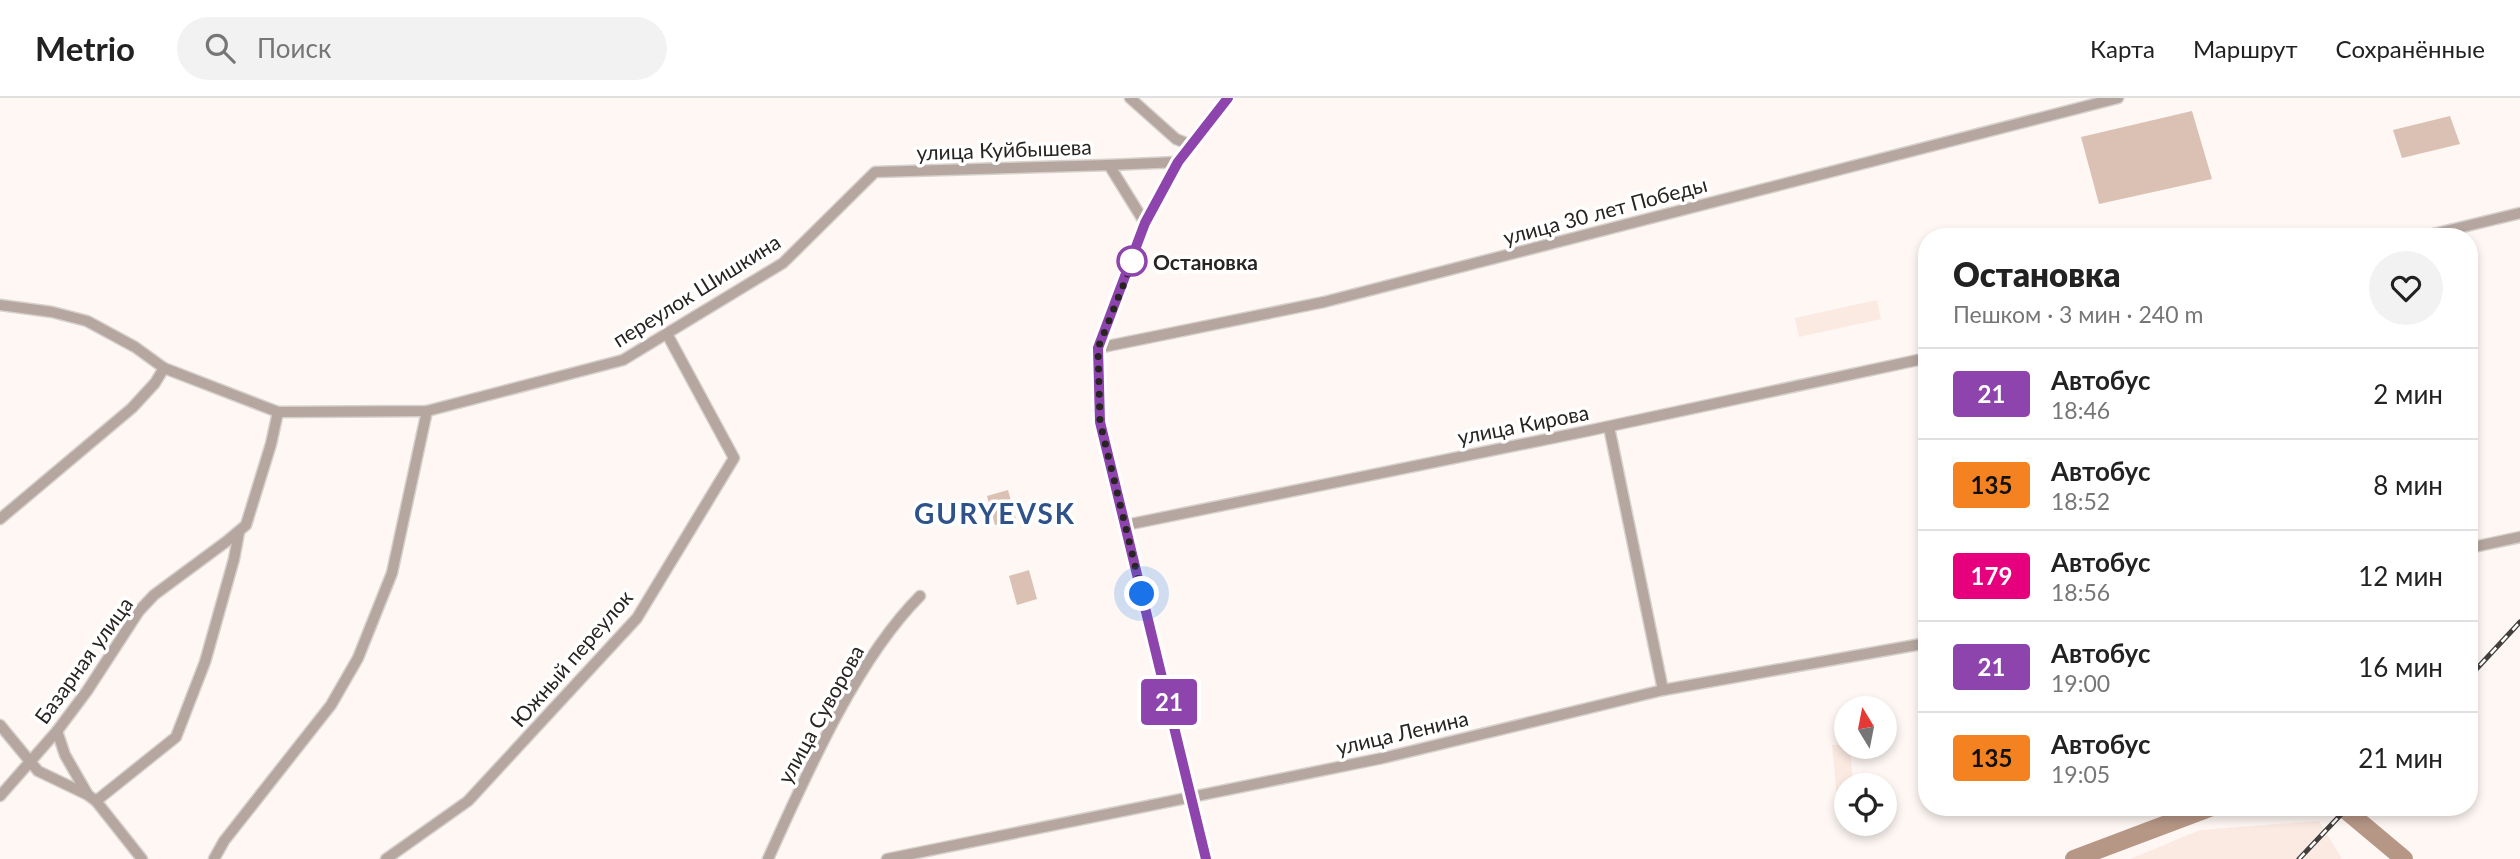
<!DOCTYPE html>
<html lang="ru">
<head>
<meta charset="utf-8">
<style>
  :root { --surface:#fff; --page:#f2f2f2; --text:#222; --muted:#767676; --line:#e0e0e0 }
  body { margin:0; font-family:Lato,sans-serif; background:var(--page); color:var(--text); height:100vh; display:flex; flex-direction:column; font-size:26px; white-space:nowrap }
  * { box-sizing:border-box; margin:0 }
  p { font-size:23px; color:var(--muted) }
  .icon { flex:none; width:38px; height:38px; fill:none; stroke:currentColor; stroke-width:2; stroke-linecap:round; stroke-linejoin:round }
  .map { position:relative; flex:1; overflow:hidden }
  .drawer { position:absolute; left:1918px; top:130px; width:560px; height:588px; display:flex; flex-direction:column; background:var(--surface); border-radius:28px; box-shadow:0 4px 10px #0003 }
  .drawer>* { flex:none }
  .badge { padding:0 14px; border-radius:5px; font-size:24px; line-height:46px }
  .needle { width:46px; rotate:350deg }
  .controls { position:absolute; left:1834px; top:598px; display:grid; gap:14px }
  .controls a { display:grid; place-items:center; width:63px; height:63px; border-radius:50%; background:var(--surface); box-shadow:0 4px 10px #0003; font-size:35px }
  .you { position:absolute; width:35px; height:35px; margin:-18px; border:5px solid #fff; border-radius:50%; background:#1a73e8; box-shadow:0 0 0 10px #1a73e833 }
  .map>.badge { position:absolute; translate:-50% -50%; box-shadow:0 0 0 4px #fff }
  .round { display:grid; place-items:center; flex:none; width:74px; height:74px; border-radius:37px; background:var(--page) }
  .overview { display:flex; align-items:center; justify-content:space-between; height:119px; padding:0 35px }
  h1 { font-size:33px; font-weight:800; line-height:52px }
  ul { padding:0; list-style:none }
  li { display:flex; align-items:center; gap:21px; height:91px; padding:0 35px; border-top:2px solid var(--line) }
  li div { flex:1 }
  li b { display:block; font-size:26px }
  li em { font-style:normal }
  li .badge { min-width:77px; font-weight:700; text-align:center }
  header { display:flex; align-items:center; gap:42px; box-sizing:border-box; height:98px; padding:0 35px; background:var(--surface); border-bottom:2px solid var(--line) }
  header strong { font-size:33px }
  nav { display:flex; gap:38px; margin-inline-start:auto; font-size:24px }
  .search { width:490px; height:63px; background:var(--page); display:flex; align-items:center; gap:18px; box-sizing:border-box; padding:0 24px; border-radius:38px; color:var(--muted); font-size:26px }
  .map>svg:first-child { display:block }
  .built { fill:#fbeae2 }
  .green { fill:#dbc1b4 }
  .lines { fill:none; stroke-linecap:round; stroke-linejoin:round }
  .river { stroke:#b69786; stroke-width:18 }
  .minor-casing { stroke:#d7d1cd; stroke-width:13 }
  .minor { stroke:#b5a69f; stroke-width:10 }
  .rail-casing { stroke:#433f3d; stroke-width:5 }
  .rail { stroke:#fff; stroke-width:2.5; stroke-dasharray:8; stroke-linecap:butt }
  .line-casing { stroke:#fff; stroke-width:16 }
  .line { stroke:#8e44ad; stroke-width:10 }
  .walk { stroke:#272422; stroke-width:7; stroke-dasharray:0 12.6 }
  .stop-dot { fill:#fff; stroke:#8e44ad; stroke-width:3.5 }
  .labels { text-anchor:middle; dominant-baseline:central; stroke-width:7; stroke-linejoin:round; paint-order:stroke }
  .street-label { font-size:21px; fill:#272422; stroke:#fff }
  .stop-label { font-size:21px; font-weight:bold; fill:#272422; stroke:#fff; text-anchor:start }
  .district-label { font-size:28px; font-weight:bold; letter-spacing:2px; fill:#2e5289; stroke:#fff }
</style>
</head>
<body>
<header>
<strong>Metrio</strong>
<div class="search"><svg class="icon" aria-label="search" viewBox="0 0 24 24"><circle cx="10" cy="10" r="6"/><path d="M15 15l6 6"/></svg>Поиск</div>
<nav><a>Карта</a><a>Маршрут</a><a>Сохранённые</a></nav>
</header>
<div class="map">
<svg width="2520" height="761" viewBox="0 0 2520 761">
  <rect width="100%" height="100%" fill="#fef7f3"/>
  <!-- built -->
  <g class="built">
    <path d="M1877,202L1881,221L1799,239L1795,220Z"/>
    <path d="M1846,646V649H1850L1853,688H1846V710L1838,711L1832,647Z"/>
    <path d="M2319,723L2342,761H2130L2200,732Z"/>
  </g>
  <!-- green -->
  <g class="green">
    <path d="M2192,13L2212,81L2099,106L2081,39Z"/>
    <path d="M2450,18L2460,46L2402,60L2393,32Z"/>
    <path d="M1008,392L1016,421L995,427L987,398Z"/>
    <path d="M1029,472L1037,501L1017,507L1009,478Z"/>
  </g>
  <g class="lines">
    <!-- river -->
    <g class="river">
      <path d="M2342,709L2404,761"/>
      <path d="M2074,761L2212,709"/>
    </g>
    <defs>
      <g id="minor">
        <path d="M1130,0L1176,41L1191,47"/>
        <path d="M1109,67L1178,64"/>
        <path d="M2425,138L2520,115"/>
        <path d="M0,207L52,214L87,223L135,249L164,270L278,314L427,313L623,262L783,165L875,74L1109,67L1145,125"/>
        <path d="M1098,250L1324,204L2118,0"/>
        <path d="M1609,329L1663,592"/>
        <path d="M0,421L132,310L155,285L164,270"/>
        <path d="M1126,427L1587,333L1927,260"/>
        <path d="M2469,450L2520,439"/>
        <path d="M0,627L38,673L88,697L96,703L142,761"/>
        <path d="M57,633L65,657L88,697"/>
        <path d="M0,698L57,633L87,593L139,513L154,497L227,443L246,427L271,346L278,314"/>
        <path d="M96,703L176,639L205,564L234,461L239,434"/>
        <path d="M214,761L224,743L331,607L358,560L392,475L427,313"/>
        <path d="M386,761L468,703L637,520L734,360L667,236"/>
        <path d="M768,761C806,677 856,562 920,498"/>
        <path d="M887,761L1383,660L1663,592L1927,545"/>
        <path d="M1206,761L1100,324L1098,250L1145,125L1178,64L1229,0"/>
      </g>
    </defs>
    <!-- minor casing -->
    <use href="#minor" class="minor-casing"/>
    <!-- minor -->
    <use href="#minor" class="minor"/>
    <defs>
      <g id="rail">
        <path d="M2469,579L2520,524"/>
        <path d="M2299,761L2348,709"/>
      </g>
    </defs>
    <!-- rail casing -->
    <use href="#rail" class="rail-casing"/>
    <!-- rail -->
    <use href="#rail" class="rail"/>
  </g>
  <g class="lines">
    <defs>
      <path id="line" d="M1206,761L1100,324L1098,250L1145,125L1178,64L1228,0"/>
    </defs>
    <!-- line casing -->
    <use href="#line" class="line-casing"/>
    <!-- line -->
    <use href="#line" class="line"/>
    <!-- walk -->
    <path class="walk" d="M1132,163L1135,158L1098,250L1100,324L1142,496"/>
  </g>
  <!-- markers -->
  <circle class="stop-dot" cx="1132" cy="163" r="14"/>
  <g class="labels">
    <!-- street labels -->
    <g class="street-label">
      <text transform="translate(1004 51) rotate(-2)">улица Куйбышева</text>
      <text transform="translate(1605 112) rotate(-15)">улица 30 лет Победы</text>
      <text transform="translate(696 192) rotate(-32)">переулок Шишкина</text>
      <text transform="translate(1523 326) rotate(-11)">улица Кирова</text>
      <text transform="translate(571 560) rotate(-49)">Южный переулок</text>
      <text transform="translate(83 562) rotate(-54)">Базарная улица</text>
      <text transform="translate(820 616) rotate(-61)">улица Суворова</text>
      <text transform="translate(1402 634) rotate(-13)">улица Ленина</text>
    </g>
    <!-- stop labels -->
    <g class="stop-label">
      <text x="1153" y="163">Остановка</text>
    </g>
    <!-- district labels -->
    <g class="district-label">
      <text x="995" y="415">GURYEVSK</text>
    </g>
  </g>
</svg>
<div class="controls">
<a><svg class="needle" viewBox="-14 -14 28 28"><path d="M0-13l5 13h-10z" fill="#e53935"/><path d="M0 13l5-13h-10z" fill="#767676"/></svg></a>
<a><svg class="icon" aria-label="locate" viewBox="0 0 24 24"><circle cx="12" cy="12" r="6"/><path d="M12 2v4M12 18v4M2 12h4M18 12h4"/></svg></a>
</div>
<div class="you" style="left:1142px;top:496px"></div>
<b class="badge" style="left:1169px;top:604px;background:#8e44ad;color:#fff">21</b>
<section class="drawer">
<div class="overview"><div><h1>Остановка</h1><p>Пешком · 3 мин · 240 m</p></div><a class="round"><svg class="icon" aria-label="heart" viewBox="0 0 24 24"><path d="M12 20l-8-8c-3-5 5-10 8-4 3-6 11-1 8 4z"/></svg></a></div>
<ul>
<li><span class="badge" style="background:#8e44ad;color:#fff">21</span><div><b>Автобус</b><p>18:46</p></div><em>2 мин</em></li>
<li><span class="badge" style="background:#f58220;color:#111">135</span><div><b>Автобус</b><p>18:52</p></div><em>8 мин</em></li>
<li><span class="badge" style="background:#e6007e;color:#fff">179</span><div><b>Автобус</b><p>18:56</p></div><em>12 мин</em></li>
<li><span class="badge" style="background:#8e44ad;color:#fff">21</span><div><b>Автобус</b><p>19:00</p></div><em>16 мин</em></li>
<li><span class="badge" style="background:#f58220;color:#111">135</span><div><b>Автобус</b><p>19:05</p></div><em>21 мин</em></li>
</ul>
</section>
</div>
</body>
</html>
